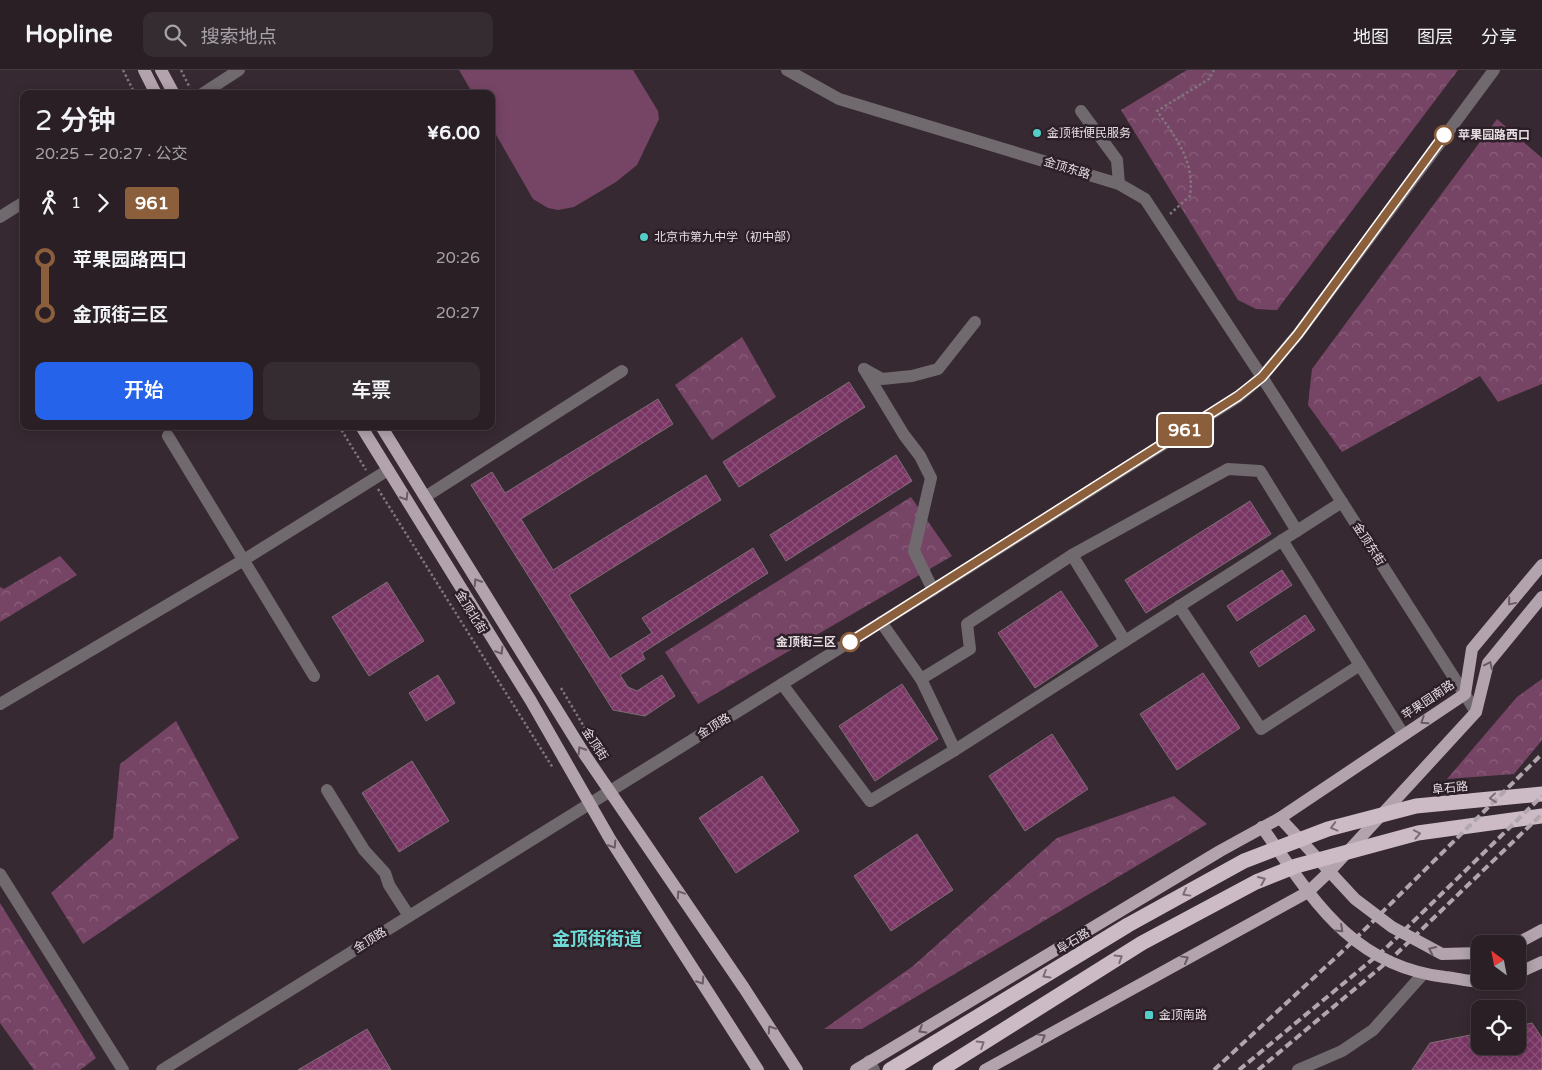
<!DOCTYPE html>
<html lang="zh">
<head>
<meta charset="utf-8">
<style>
  :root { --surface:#291f25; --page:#352c32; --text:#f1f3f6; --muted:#a5a2a7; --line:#453d42; --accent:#2563eb }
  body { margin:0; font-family:"Varela Round","Noto Sans SC",sans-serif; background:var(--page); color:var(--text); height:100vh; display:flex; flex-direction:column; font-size:19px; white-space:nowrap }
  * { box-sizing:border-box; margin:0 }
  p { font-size:16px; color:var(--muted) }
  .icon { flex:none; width:28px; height:28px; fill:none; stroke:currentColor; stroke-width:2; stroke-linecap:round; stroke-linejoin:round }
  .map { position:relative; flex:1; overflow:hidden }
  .drawer { position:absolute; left:20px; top:20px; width:475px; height:340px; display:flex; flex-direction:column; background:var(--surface); border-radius:10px; box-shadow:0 2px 12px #0003,0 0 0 1px var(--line) }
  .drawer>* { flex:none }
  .badge { padding:0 10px; border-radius:4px; font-size:18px; line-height:32px }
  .needle { width:32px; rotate:328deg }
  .tools { position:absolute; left:1471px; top:865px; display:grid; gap:10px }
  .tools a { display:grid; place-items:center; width:55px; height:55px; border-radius:10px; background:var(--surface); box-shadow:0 2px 12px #0003,0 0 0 1px var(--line); font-size:25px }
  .map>.badge { position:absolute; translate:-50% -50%; box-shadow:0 0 0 2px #fff }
  .legs { display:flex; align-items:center; gap:8px; height:55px; padding:0 15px; font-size:16px }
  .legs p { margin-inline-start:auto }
  .summary { display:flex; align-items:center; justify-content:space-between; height:85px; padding:0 15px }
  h1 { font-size:28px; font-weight:600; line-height:38px }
  .primary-button { display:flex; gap:10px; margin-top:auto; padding:10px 15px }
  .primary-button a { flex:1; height:58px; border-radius:10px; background:var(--accent); color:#fff; font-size:20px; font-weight:600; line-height:58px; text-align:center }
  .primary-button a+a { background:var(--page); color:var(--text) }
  ul { padding:0 15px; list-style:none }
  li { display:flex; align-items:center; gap:18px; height:55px; font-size:19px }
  li i { display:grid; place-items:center; width:8px; height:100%; margin:0 6px; background:currentColor }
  li i::after { content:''; width:12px; height:12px; margin:-6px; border:4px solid; border-radius:50%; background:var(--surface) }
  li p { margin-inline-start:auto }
  li:first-child i { background:linear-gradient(#0000 50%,currentColor 0) }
  li:last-child i { background:linear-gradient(currentColor 50%,#0000 0) }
  header { display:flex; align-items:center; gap:30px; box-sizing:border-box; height:70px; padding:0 25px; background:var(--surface); border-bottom:1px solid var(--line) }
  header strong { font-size:24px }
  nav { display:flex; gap:28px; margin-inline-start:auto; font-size:18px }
  .search { width:350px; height:45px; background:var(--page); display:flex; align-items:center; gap:12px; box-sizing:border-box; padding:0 18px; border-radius:10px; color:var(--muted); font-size:19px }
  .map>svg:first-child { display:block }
  .park { fill:url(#park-crowns) }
  .garden { fill:#764565 }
  .building { fill:url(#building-cross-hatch); stroke:#7d6d76 }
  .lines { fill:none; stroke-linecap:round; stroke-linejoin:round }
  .path { stroke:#81757c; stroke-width:2.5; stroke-dasharray:2.5 2.5; stroke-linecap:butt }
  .minor { stroke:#70696d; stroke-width:12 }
  .major { stroke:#b2a3ac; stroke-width:12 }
  .highway { stroke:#ccbac4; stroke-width:15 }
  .rail { stroke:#b0a6ac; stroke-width:4; stroke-dasharray:8 4; stroke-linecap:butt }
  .oneway { stroke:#695a63 }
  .oneway2 { stroke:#7c6c76 }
  .line-1-casing { stroke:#fff; stroke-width:11 }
  .line-1 { stroke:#8b5e3c; stroke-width:8 }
  .poi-dot { fill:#53cdc9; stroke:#2d1f27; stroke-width:2 }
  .stop-1-dot { fill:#fff; stroke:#8b5e3c; stroke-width:2.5 }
  .labels { text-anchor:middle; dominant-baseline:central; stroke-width:5; stroke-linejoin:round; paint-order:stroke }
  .poi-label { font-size:12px; fill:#e6dde3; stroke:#2d1f27; text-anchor:start }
  .stop-label { font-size:12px; font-weight:bold; fill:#e6dde3; stroke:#2d1f27; text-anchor:start }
  .street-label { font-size:12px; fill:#e6dde3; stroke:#2d1f27 }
  .district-label { font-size:18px; font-weight:bold; fill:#6fdbd6; stroke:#2d1f27 }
</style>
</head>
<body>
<header>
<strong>Hopline</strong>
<div class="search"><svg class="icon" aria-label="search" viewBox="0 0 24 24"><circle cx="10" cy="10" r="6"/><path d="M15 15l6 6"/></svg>搜索地点</div>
<nav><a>地图</a><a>图层</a><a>分享</a></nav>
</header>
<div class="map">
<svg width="1542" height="1000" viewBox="0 0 1542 1000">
  <defs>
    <pattern id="park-crowns" width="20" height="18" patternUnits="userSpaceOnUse" patternTransform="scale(1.25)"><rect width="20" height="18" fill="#764565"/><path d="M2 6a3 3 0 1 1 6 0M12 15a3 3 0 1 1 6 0" fill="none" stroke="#8a5f7b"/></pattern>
    <pattern id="building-cross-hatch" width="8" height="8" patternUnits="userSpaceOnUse" patternTransform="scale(1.25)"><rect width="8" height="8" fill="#793563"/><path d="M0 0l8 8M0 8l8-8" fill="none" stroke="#8c5279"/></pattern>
  </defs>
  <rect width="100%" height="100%" fill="#372931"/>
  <!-- park -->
  <g class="park">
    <path d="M1187,0H1458L1277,240L1256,239L1238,230L1121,40Z"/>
    <path d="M1497,49L1542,88V314L1498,332L1480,306L1342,382L1308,335L1312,299Z"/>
    <path d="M742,267L776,327L712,370L675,315Z"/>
    <path d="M911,427L952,486L698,634L665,582Z"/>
    <path d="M60,486L77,505L0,552V517L4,519Z"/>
    <path d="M1542,609V670L1514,704L1447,709L1517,627Z"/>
    <path d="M176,651L239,768L83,874L51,823L113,768L120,694Z"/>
    <path d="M1174,726L1207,754L862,959H824L913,896L1057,768Z"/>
    <path d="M0,833L96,988L80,1000H34L0,953Z"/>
  </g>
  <!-- garden -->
  <path class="garden" d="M459,0H633L658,41L659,49L637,95L616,112L574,137L558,140L548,138L533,129L491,56V24H473Z"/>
  <!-- building -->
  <g class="building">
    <path d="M849,312L865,337L739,417L723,392Z"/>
    <path d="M658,329L673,354L521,449L553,500L706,405L721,430L569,525L610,589L652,563L642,548L753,478L768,503L642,583L645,589L620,605L628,617L637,621L662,605L675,626L645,646L613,640L471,415L492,402L505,423Z"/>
    <path d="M896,385L912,411L786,491L770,465Z"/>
    <path d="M1250,431L1271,464L1146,543L1125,510Z"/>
    <path d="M1282,500L1292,515L1237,551L1227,536Z"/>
    <path d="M387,512L424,571L369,606L332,547Z"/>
    <path d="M1061,521L1098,576L1035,618L998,563Z"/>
    <path d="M1305,545L1315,560L1259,597L1250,582Z"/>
    <path d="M1203,603L1240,658L1177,700L1140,644Z"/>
    <path d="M438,605L455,633L426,651L409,623Z"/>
    <path d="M902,614L938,669L875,711L839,656Z"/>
    <path d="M1052,664L1088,719L1025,761L989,706Z"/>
    <path d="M412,691L449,751L399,782L362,723Z"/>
    <path d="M762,706L799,761L736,803L699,748Z"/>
    <path d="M917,764L953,820L891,861L854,806Z"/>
    <path d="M1532,953L1542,968V1000H1412L1430,973L1480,963V976H1518V956Z"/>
    <path d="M367,959L391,1000H298Z"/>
  </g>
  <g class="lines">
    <!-- path -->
    <g class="path">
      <path d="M123,0L135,24"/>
      <path d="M181,0L190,18"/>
      <path d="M1170,144L1190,126C1195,91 1176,68 1157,41L1209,9L1214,0"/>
      <path d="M339,356L366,400"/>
      <path d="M378,419L553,698"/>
      <path d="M561,618L599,682"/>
    </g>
    <!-- minor -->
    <g class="minor">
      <path d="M787,0L839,29L1119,114L1145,129L1262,307L1476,642"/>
      <path d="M202,24L239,0"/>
      <path d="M1081,41L1117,90L1119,114"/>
      <path d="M0,147L24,132"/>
      <path d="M864,299L904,365L920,386L931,408L914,481L933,520"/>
      <path d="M864,299L882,309L912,306L938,299L975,252"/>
      <path d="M168,366L314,606"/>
      <path d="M425,427L622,301"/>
      <path d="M1282,470L1403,664"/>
      <path d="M1179,536L1261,659L1360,595"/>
      <path d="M881,552L921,609L970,579L967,554L1072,485"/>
      <path d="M1125,571L1072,485L1228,399L1260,401L1297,461"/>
      <path d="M921,609L955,680"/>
      <path d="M782,614L870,731L955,680L1342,432"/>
      <path d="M0,634L242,491L388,400"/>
      <path d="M327,720L364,780L385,803L389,815L409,846"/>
      <path d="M0,804L123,1000"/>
      <path d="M869,991L874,1000"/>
      <path d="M162,1000L933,520L1238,327L1262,307L1298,264L1494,0"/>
      <path d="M1298,1000L1342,981L1373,960L1423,904"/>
    </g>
    <!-- major -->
    <g class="major">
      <path d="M144,0L156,24"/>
      <path d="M161,0L174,24"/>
      <path d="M361,356L531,631L610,769L758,1000"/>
      <path d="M381,356L585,685L744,918L797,1000"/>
      <path d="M1280,748L1355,829L1392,857L1442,884L1480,883"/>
      <path d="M1262,757C1312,828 1351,896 1445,907C1458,908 1471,913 1483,911"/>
      <path d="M1516,874L1542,860"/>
      <path d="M1518,903L1542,892"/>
      <path d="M856,1000L1220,781L1280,748L1465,624L1472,579L1542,495"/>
      <path d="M985,1000L1308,822L1329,802L1476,642L1488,593L1542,527"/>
    </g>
    <!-- highway -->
    <g class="highway">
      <path d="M890,1000L1128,855L1244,791L1328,759L1416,736L1542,724"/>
      <path d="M940,1000L1142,873L1256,812L1296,796L1418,763L1542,746"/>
    </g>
    <!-- rail -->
    <g class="rail">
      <path d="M1214,1000L1346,878L1542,684"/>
      <path d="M1239,1000L1385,879L1542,726"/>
      <path d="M1258,1000L1393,887L1542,744"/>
    </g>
  </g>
  <!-- one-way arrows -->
  <defs><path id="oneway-chevron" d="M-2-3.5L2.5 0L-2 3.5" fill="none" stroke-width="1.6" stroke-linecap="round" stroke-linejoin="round" transform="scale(1.25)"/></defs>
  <g class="oneway">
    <use href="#oneway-chevron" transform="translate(405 427) rotate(58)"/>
    <use href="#oneway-chevron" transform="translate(477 512) rotate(-122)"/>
    <use href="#oneway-chevron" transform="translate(1511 532) rotate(130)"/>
    <use href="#oneway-chevron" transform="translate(500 581) rotate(58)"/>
    <use href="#oneway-chevron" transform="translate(1489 595) rotate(-65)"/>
    <use href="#oneway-chevron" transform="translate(1424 651) rotate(147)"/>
    <use href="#oneway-chevron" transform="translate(581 680) rotate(-122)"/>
    <use href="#oneway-chevron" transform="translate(613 775) rotate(58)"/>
    <use href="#oneway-chevron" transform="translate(680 824) rotate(-124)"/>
    <use href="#oneway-chevron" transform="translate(1340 859) rotate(43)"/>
    <use href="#oneway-chevron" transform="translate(1432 880) rotate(-155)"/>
    <use href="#oneway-chevron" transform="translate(1185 889) rotate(-29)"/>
    <use href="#oneway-chevron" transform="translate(701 911) rotate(57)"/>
    <use href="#oneway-chevron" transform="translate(771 959) rotate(-123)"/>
    <use href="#oneway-chevron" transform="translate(922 960) rotate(149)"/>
    <use href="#oneway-chevron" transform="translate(1042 967) rotate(-29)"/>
  </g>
  <g class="oneway2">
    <use href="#oneway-chevron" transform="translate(1493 728) rotate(174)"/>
    <use href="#oneway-chevron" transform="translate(1334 757) rotate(165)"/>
    <use href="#oneway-chevron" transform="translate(1417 764) rotate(-11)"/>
    <use href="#oneway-chevron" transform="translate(1262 810) rotate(-23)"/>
    <use href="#oneway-chevron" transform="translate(1186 823) rotate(151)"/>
    <use href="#oneway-chevron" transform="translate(1119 888) rotate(-32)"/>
    <use href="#oneway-chevron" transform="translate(1046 905) rotate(149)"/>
    <use href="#oneway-chevron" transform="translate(981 974) rotate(-32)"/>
  </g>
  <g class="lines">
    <defs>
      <path id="line-1" d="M850,572L1238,326L1262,307L1298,264L1444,65"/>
    </defs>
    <!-- line-1 casing -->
    <use href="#line-1" class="line-1-casing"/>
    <!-- line-1 -->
    <use href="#line-1" class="line-1"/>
  </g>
  <!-- markers -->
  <g class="poi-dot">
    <circle cx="1037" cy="63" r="5"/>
    <circle cx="644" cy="167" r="5"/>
    <rect x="1144" y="940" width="10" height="10" rx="2.5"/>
  </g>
  <g class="stop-1-dot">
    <circle cx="1444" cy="65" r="9"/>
    <circle cx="850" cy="572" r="9"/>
  </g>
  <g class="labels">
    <!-- poi labels -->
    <g class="poi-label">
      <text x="1047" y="63">金顶街便民服务</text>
      <text x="654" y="167">北京市第九中学（初中部）</text>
      <text x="1159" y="945">金顶南路</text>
    </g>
    <!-- stop labels -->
    <g class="stop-label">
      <text x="1458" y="65">苹果园路西口</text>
      <text x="836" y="572" text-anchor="end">金顶街三区</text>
    </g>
    <!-- street labels -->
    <g class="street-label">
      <text transform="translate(1067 98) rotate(17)">金顶东路</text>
      <text transform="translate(1369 474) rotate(57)">金顶东街</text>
      <text transform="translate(471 542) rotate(58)">金顶北街</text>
      <text transform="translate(1428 630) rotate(-34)">苹果园南路</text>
      <text transform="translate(714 656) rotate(-32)">金顶路</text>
      <text transform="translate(595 674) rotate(57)">金顶街</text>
      <text transform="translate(1450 718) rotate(-6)">阜石路</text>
      <text transform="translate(370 870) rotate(-32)">金顶路</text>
      <text transform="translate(1073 871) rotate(-31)">阜石路</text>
    </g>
    <!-- district labels -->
    <g class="district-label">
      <text x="597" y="869">金顶街街道</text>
    </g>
  </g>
</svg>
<div class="tools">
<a><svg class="needle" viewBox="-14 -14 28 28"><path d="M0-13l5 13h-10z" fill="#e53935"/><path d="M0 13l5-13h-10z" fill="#a5a2a7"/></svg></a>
<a><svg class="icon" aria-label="locate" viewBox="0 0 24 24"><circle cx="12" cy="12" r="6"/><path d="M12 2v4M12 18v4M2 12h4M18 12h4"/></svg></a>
</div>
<b class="badge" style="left:1185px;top:360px;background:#8b5e3c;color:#fff">961</b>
<section class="drawer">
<div class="summary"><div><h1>2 分钟</h1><p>20:25 – 20:27 · 公交</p></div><b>¥6.00</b></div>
<div class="legs"><svg class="icon" aria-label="walk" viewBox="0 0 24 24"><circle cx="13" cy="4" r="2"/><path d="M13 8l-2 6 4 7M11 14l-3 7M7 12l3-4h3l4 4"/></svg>1<svg class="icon" aria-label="forward" viewBox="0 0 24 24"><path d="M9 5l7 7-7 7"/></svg><b class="badge" style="background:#8b5e3c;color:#fff">961</b></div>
<ul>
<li><i style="color:#8b5e3c"></i><b>苹果园路西口</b><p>20:26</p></li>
<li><i style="color:#8b5e3c"></i><b>金顶街三区</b><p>20:27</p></li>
</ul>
<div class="primary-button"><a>开始</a><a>车票</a></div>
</section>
</div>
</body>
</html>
